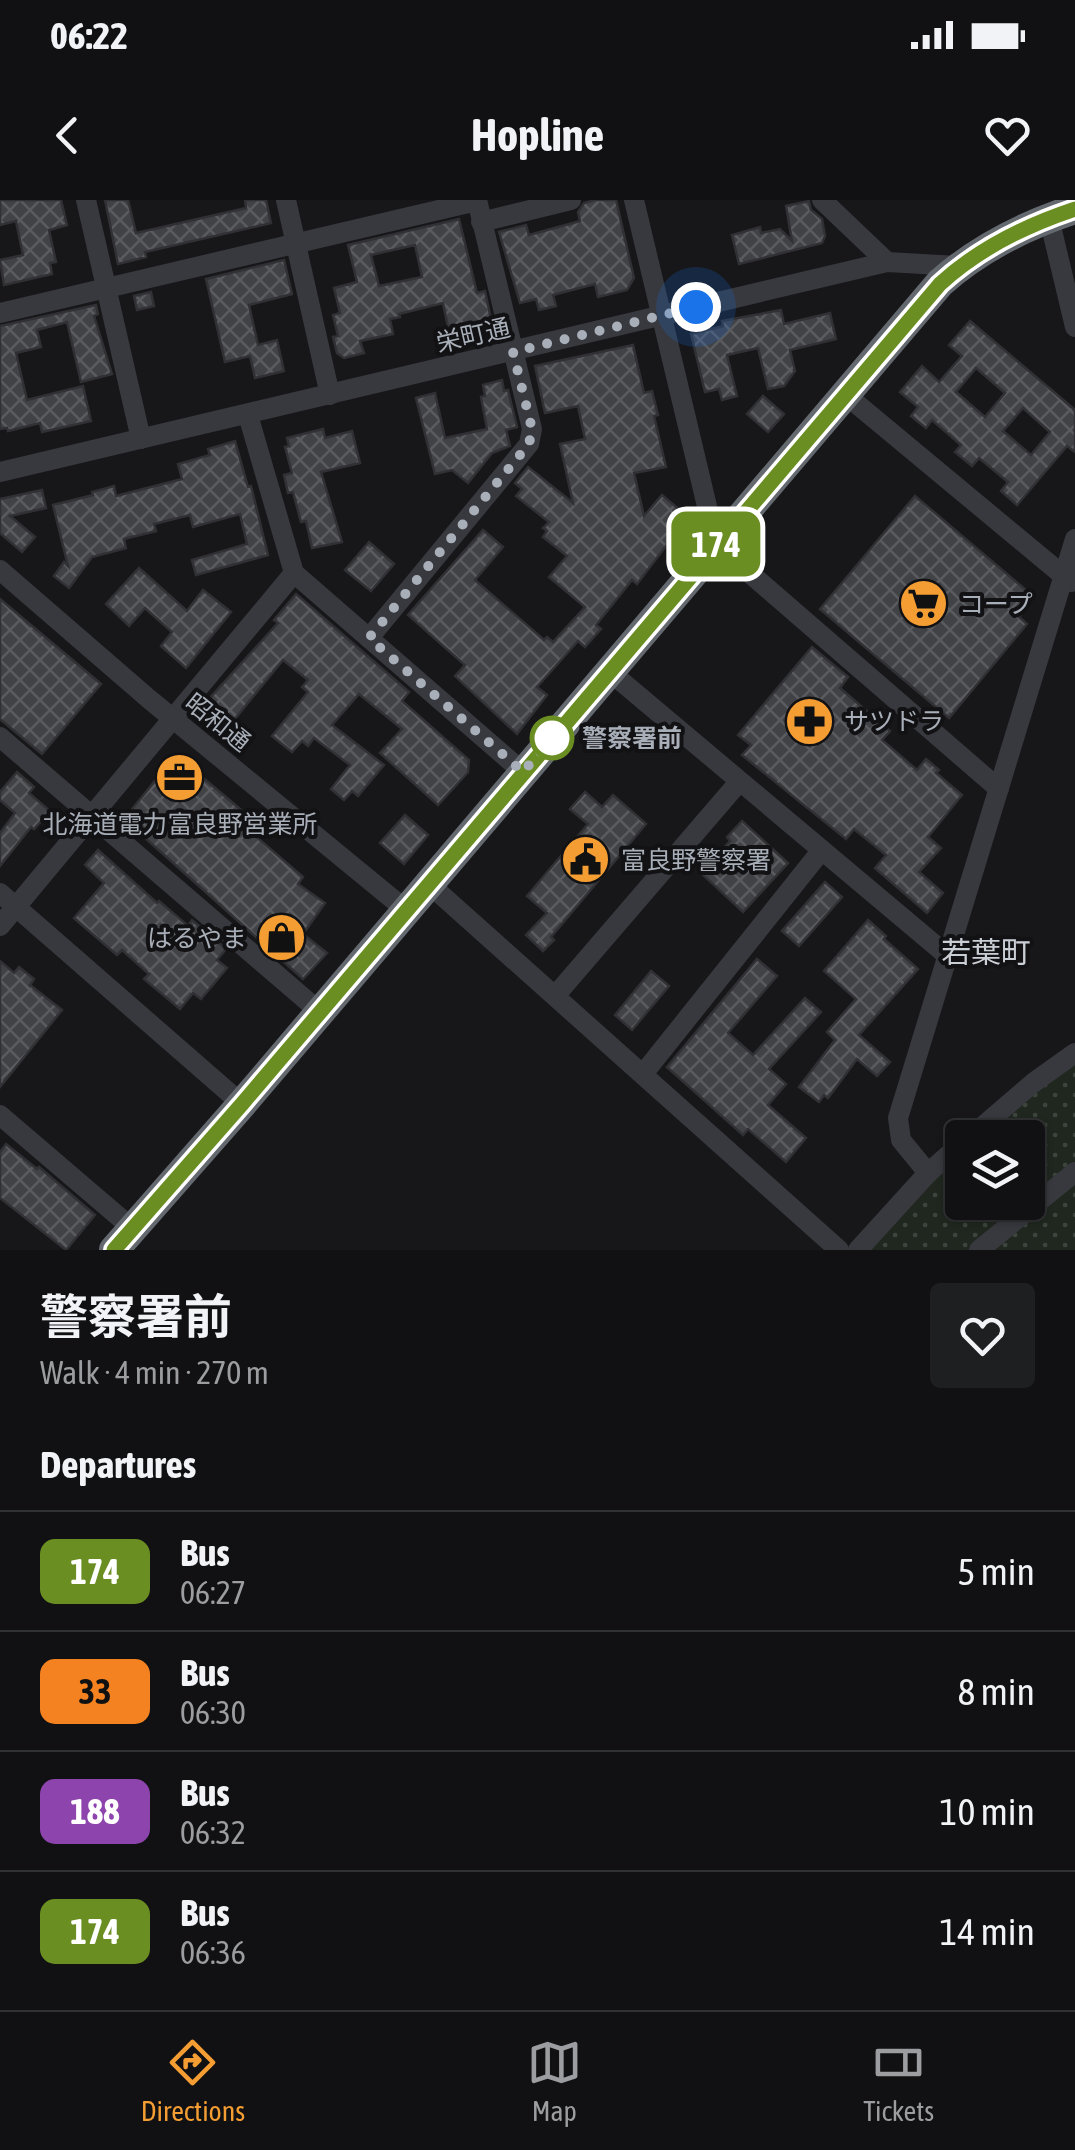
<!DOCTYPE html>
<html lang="en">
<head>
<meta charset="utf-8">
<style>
  :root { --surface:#111113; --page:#1e1f21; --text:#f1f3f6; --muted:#9c9da0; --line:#303133; --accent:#f49d33 }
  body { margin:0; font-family:"Asap Condensed","Noto Sans JP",sans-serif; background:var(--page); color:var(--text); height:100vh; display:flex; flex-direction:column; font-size:38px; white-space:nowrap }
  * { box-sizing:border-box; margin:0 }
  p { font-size:32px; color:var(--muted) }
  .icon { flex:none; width:55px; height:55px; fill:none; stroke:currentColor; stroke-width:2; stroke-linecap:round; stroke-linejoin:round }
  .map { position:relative; height:1050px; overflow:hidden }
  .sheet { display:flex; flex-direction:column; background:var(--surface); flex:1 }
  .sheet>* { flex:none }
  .badge { padding:0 20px; border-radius:15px; font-size:35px; line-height:65px }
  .fabs { position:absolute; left:945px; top:920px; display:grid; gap:20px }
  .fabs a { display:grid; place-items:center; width:100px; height:100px; border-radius:10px; background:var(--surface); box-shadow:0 2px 8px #0004,0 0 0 2px var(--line); font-size:50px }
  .you { position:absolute; width:50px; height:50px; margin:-25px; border:8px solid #fff; border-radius:50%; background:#1a73e8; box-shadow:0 0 0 15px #1a73e833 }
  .map>.badge { position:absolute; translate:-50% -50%; box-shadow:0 0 0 5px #fff }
  h2 { padding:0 40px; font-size:38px; line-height:90px }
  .round { display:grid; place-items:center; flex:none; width:105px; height:105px; border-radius:10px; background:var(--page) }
  .summary { display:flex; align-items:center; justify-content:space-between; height:170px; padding:0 40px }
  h1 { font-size:48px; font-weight:700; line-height:75px }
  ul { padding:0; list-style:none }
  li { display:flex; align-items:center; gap:30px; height:120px; padding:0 40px; border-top:2px solid var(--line) }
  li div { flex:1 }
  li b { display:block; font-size:38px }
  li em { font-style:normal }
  li .badge { min-width:110px; font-weight:700; text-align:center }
  .status { display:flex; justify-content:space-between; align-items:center; height:70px; padding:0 50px; background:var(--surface); direction:ltr }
  .status svg { height:28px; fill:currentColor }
  header { display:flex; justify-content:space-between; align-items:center; height:130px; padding:0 40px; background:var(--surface); font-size:45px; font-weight:700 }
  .menu { display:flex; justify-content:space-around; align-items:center; height:140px; border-top:2px solid var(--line); background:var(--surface); font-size:28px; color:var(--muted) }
  .menu a { display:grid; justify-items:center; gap:5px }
  .menu .selected { color:var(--accent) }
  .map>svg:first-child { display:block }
  .grass { fill:url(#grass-dots) }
  .building { fill:url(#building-cross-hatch); stroke:#313135; stroke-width:2.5; fill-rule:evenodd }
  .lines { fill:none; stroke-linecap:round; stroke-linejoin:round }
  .minor { stroke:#38393e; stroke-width:20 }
  .highway { stroke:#64686f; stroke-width:30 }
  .line-casing { stroke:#fff; stroke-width:22 }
  .line { stroke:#6b8e23; stroke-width:15 }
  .walk { stroke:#a9afb9; stroke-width:10; stroke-dasharray:0 18 }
  .stop-dot { fill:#fff; stroke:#6b8e23; stroke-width:5 }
  .labels { text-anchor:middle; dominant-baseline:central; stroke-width:8; stroke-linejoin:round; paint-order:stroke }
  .street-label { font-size:25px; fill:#a9afb9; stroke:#121214 }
  .poi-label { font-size:25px; fill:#a9afb9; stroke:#121214; text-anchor:start }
  .stop-label { font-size:25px; font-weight:bold; fill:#a9afb9; stroke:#121214; text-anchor:start }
  .quarter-label { font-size:30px; fill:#caced5; stroke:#121214 }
</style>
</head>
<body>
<div class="status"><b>06:22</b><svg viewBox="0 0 49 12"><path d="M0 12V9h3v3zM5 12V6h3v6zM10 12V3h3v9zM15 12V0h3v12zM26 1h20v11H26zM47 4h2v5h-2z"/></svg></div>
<header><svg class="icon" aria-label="back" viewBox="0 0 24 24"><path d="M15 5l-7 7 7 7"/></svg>Hopline<svg class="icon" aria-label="heart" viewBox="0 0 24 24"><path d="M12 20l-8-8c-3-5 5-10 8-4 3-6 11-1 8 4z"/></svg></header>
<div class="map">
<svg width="1075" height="1050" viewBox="0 0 1075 1050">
  <defs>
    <pattern id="grass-dots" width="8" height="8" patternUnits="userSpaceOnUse" patternTransform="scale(2.5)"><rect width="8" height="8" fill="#1f271f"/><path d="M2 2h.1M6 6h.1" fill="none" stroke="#3d443d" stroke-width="1.8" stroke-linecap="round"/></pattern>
    <pattern id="building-cross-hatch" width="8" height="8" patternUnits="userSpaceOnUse" patternTransform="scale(2.5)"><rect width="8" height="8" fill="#414246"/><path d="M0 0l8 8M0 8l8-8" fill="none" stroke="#5a5b5f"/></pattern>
  </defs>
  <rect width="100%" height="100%" fill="#171719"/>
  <!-- grass -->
  <path class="grass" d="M1075,853V1050H858L962,943V1002H1028V938L969,937Z"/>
  <!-- building -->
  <g class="building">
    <path d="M0,0H61L67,25L49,30L56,62L50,63L52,74L4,85L0,60L23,55L16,21L0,25Z"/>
    <path d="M105,0H128L136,33L246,8L245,0H266L271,23L145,52L146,57L118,64Z"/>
    <path d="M595,0H616L634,78L627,90L598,97L595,84L553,95L556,106L539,110L536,99L520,103L499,32L526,25L529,35L580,21L578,12L584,3Z"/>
    <path d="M809,1L811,10L822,19L825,36L822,43L739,64L732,35L760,27L761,33L780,29L792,41L786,6Z"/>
    <path d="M459,19L477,93L485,91L491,119L448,127L443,103L399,114L400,117L390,119L393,134L360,141L364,153L344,158L337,153L333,137L338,136L333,115L340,113L334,88L357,82L348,45ZM415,45L422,77L379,86L371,55Z"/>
    <path d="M284,60L292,94L249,105L258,145L277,140L284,171L255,178L250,156L225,162L206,79Z"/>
    <path d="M151,92L154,106L137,110L134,96Z"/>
    <path d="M96,105L98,114L94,116L112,174L81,182L67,122L37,130L41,147L16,153L27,200L83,186L91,221L42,232L40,223L8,231L7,228L0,229V126Z"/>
    <path d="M781,110L784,124L830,113L836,139L790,150L795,171L784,186L768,189L758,148L727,155L737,196L722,200L719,189L705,192L691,134L723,126L722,121Z"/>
    <path d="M970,121L1075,210V252L1067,246L1017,305L1001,291L1008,282L979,258L972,266L955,252L961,245L932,220L926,228L911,216L918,207L900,192L922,166L939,182L962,156L949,145ZM976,168L1005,193L985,217L956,192ZM1023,208L1050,232L1031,255L1003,231Z"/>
    <path d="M633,145L644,193L652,191L658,215L654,216L666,267L634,273L644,316L662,295L688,317L637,384L632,380L596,425L601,429L585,447L578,441L537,487L547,495L517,534L455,476L465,465L408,415L483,330L503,347L475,380L544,440L547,437L553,442L585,407L549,377L567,356L543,337L547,331L543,328L549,322L516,296L522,289L515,283L528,267L573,303L560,244L585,239L578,206L545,213L535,166Z"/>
    <path d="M502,180L504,191L508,190L517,227L506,230L510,246L492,253L468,283L452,270L435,274L416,198L435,193L445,238L487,229L481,197L485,196L483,185Z"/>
    <path d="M763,196L784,214L768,232L747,214Z"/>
    <path d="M323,229L325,238L352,231L360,263L321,272L342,342L312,348L306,321L301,322L293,292L288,293L284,275L292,273L285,247L289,246L287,238Z"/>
    <path d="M235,241L248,287L251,286L268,355L196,375L192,360L247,344L240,314L193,327L190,315L154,324L156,331L124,339L126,348L92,357L69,388L54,376L64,362L68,366L53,305L93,295L92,292L114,286L116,296L182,279L178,264L210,255L208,249Z"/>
    <path d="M42,290L46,308L10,316L35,337L22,352L0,333V299Z"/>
    <path d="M915,296L1027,391L1019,401L1027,408L1019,417L1027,424L949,518L820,409Z"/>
    <path d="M369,342L394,364L371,391L345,370Z"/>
    <path d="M139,368L187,411L203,390L231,412L186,468L161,446L172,432L145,408L129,426L106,404Z"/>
    <path d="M296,394L409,492L402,501L469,560L468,572L438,605L380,553L402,529L359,494L332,525L384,565L358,596L352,591L344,600L331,589L350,565L314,538L308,546L302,541L292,552L272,536L308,492L302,487L308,480L283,460L234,520L209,499L278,423L274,420Z"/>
    <path d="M0,399L101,484L42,554L0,519Z"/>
    <path d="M812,447L848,477L840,488L890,531L882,540L917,570L926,559L939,570L936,573L962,595L928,637L941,648L919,672L943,693L927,713L875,668L886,655L854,629L846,639L742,555L751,545L738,535Z"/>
    <path d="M176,555L246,614L239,622L303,677L298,684L325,703L303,734L327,753L303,779L124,619Z"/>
    <path d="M17,572L34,587L29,593L50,611L34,629L31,627L0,666V633L15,613L0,600V592Z"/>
    <path d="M585,592L602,607L613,595L646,624L551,737L554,740L543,751L526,735L547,713L527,696L588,624L570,609Z"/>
    <path d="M405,615L428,635L404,664L380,643Z"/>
    <path d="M742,621L788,663L743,712L701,673L730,641L727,637Z"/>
    <path d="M98,650L157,703L159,701L188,726L192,720L226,749L217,760L227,768L201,799L193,793L180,809L144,779L149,774L122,750L117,755L74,718L104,683L85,665Z"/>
    <path d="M825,682L842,697L799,746L782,731Z"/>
    <path d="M868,720L886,736L884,739L918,769L859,835L890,862L877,876L857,859L828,898L824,895L819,902L799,887L835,840L827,832L856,799L824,771Z"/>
    <path d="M757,759L777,776L728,833L753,855L805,798L821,812L769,869L786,884L768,905L806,938L786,962L748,929L743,935L667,867Z"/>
    <path d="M0,761L14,773L19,767L34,779L30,785L62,810L0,887Z"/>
    <path d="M651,771L669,786L632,830L615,815Z"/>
    <path d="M6,944L37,969L39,967L95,1015L66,1050L0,998V952Z"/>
  </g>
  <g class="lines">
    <!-- minor -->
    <g class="minor">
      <path d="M86,0L141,239"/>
      <path d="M286,0L330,195"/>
      <path d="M634,0L716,344L999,589"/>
      <path d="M822,0L887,62"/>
      <path d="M1049,18L1075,127"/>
      <path d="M481,22L571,0"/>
      <path d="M0,113L477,1"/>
      <path d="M846,195L1071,382"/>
      <path d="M248,215L294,373L523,572"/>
      <path d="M0,272L887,62L958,66"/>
      <path d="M0,370L149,499L406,710"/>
      <path d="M369,438L529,244L532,229L477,0"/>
      <path d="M609,471L948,756"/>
      <path d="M0,537L320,812"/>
      <path d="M428,683L839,1050"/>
      <path d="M0,693L242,904"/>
      <path d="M0,726L294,373"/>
      <path d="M555,796L739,582"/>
      <path d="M643,874L821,651"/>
      <path d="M0,915L132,1028"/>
      <path d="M969,938L1033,883L1075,853"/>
      <path d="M928,973L901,940L898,918L1075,339"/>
      <path d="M858,1050L928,973L962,943"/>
      <path d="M979,1050L1075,972"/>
    </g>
    <!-- highway -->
    <path class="highway" d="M114,1050L242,904L940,83C978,49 1026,25 1075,9"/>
  </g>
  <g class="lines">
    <defs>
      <path id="line" d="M114,1050L242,904L940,84C978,49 1027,25 1075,9"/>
    </defs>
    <!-- line casing -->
    <use href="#line" class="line-casing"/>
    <!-- line -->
    <use href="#line" class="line"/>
    <!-- walk -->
    <path class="walk" d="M552,538L523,572L369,438L529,244L532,229L513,152L696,107"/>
  </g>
  <!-- icons -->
  <defs>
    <symbol id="supermarket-disc" viewBox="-11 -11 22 22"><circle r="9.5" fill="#f49d33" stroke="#121214"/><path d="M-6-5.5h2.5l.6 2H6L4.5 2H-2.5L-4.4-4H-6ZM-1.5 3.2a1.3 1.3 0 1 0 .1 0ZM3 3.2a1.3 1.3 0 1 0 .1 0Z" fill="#111"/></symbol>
    <symbol id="pharmacy-disc" viewBox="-11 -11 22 22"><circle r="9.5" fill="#f49d33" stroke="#121214"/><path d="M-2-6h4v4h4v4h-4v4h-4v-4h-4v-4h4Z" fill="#111"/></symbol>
    <symbol id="office-disc" viewBox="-11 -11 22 22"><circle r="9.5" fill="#f49d33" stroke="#121214"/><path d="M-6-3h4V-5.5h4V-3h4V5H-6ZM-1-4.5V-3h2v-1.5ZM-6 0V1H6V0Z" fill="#111"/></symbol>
    <symbol id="civic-disc" viewBox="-11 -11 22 22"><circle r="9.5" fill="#f49d33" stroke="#121214"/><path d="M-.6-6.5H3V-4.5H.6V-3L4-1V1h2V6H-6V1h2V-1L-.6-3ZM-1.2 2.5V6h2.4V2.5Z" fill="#111"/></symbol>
    <symbol id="shop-disc" viewBox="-11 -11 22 22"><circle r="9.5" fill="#f49d33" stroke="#121214"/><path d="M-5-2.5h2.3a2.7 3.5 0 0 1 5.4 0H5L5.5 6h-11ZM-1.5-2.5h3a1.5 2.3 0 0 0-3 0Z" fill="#111"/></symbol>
  </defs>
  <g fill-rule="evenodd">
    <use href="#supermarket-disc" x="896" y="376" width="55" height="55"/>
    <use href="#pharmacy-disc" x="782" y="494" width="55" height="55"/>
    <use href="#office-disc" x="152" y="550" width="55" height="55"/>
    <use href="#civic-disc" x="558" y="632" width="55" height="55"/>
    <use href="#shop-disc" x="254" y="710" width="55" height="55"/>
  </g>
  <!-- markers -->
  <circle class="stop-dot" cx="552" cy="538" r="20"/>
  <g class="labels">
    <!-- street labels -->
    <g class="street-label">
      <text transform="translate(473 135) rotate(-13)">栄町通</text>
      <text transform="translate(218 522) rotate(39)">昭和通</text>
    </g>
    <!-- poi labels -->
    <g class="poi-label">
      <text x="959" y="404">コープ</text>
      <text x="844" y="521">サツドラ</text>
      <text x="180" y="624" text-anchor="middle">北海道電力富良野営業所</text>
      <text x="621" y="660">富良野警察署</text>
      <text x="247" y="738" text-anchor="end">はるやま</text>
    </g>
    <!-- stop labels -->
    <g class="stop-label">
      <text x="582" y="538">警察署前</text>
    </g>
    <!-- quarter labels -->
    <g class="quarter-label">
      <text x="986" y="752">若葉町</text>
    </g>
  </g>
</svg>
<div class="fabs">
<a><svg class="icon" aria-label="layers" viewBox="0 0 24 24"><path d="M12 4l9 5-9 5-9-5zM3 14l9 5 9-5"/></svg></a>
</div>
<div class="you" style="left:696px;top:107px"></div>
<b class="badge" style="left:716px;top:344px;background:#6b8e23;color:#fff">174</b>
</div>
<section class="sheet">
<div class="summary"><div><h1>警察署前</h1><p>Walk · 4 min · 270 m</p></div><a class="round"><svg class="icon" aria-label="heart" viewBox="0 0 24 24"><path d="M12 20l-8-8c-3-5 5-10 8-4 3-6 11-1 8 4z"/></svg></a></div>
<h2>Departures</h2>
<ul>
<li><span class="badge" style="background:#6b8e23;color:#fff">174</span><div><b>Bus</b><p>06:27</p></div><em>5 min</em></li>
<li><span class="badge" style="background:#f58220;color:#111">33</span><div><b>Bus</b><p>06:30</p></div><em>8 min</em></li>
<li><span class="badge" style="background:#8e44ad;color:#fff">188</span><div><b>Bus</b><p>06:32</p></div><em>10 min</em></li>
<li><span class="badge" style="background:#6b8e23;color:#fff">174</span><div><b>Bus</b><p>06:36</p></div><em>14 min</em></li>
</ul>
</section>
<nav class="menu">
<a class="selected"><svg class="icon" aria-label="directions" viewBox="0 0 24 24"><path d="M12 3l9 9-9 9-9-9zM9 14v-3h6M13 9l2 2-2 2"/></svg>Directions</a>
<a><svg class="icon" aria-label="map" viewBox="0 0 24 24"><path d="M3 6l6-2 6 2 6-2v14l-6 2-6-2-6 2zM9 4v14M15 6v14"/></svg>Map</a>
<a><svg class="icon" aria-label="tickets" viewBox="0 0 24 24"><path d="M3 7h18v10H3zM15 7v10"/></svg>Tickets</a>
</nav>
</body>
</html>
